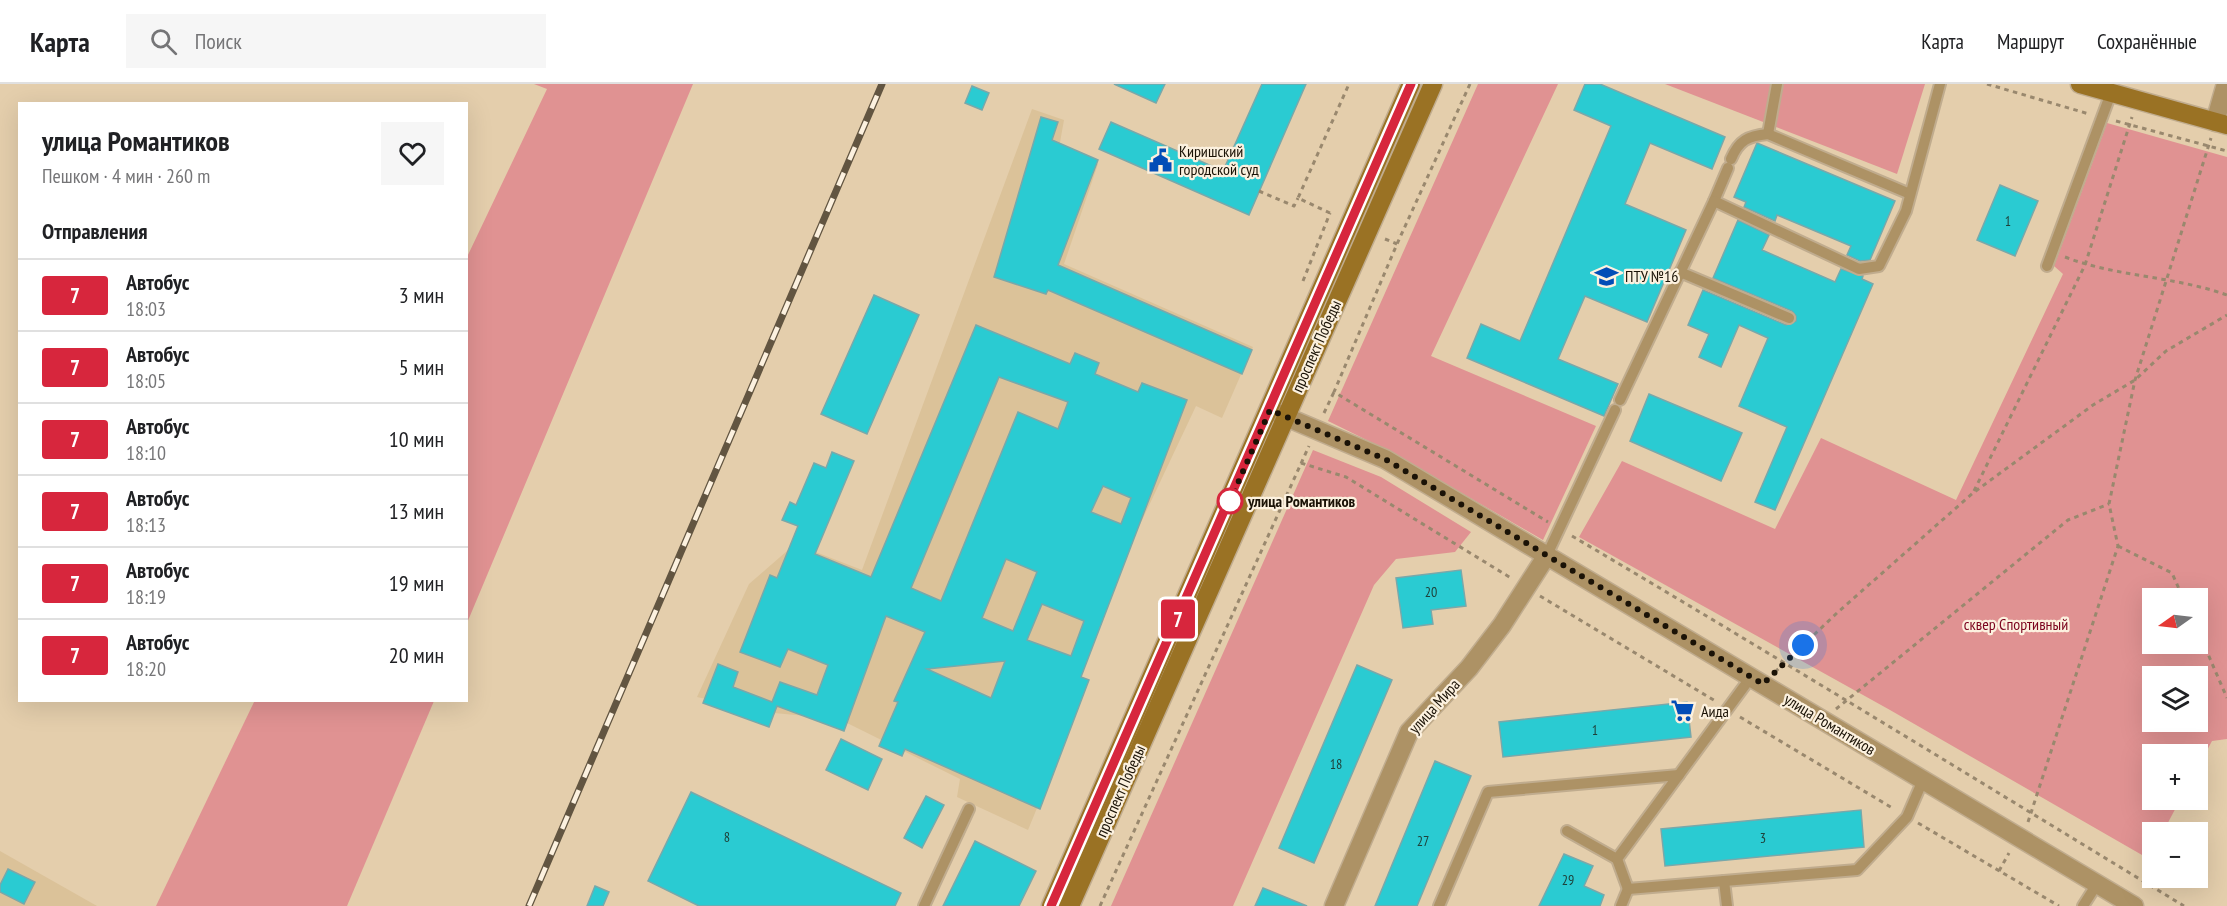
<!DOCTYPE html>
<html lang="ru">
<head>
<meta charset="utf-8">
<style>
  :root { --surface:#fff; --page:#f6f6f6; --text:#202124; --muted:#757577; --line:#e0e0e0 }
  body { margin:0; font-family:"PT Sans Narrow",sans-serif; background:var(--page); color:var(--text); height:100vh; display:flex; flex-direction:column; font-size:22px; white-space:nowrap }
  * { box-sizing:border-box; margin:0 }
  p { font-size:20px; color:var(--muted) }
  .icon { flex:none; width:33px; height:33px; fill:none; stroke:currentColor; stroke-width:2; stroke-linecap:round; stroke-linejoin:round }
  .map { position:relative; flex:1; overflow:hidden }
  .sheet { position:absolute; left:18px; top:18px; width:450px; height:600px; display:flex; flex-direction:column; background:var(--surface); border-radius:0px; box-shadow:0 6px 24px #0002 }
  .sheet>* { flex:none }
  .badge { padding:0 12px; border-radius:4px; font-size:21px; line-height:39px }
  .needle { width:39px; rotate:256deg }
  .fabs { position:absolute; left:2142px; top:504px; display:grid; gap:12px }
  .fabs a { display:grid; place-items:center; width:66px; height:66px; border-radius:0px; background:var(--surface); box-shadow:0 6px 24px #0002; font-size:30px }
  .you { position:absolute; width:30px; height:30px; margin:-15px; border:4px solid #fff; border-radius:50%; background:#1a73e8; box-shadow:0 0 0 9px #1a73e833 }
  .map>.badge { position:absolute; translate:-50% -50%; box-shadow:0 0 0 3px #fff }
  h2 { padding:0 24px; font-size:22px; line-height:54px }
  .round { display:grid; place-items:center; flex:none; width:63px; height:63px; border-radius:0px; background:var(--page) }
  .headline { display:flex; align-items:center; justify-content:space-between; height:102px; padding:0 24px }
  h1 { font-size:28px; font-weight:800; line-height:45px }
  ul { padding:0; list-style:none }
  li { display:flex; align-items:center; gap:18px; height:72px; padding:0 24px; border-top:2px solid var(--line) }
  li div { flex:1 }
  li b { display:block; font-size:22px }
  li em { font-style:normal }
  li .badge { min-width:66px; font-weight:700; text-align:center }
  header { display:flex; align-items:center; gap:36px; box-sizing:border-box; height:84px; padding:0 30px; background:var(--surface); border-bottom:2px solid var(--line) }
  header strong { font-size:28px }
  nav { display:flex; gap:33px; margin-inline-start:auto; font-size:21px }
  .search { width:420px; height:54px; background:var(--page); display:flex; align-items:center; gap:15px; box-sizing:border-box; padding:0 21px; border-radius:0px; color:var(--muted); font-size:22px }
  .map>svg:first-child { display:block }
  .built { fill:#dbc299 }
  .green { fill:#e09292; fill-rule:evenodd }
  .building { fill:#2acbd2; stroke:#78a8aa; stroke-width:1.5; fill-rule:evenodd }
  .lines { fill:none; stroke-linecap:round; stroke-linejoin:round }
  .lane-casing { stroke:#c0ac8e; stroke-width:14 }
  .street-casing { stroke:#c0ac8e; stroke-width:21 }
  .secondary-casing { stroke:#c0ac8e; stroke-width:21 }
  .path { stroke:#99886e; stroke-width:3; stroke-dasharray:4.5 4.5; stroke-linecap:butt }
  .lane { stroke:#ad9265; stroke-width:10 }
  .street { stroke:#ad9265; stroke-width:18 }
  .secondary { stroke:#9a7224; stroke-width:18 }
  .rail-casing { stroke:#625541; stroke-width:7 }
  .rail { stroke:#fcf1df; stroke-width:4.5; stroke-dasharray:14; stroke-linecap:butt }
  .line-casing { stroke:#fff; stroke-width:14 }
  .line { stroke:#d7263d; stroke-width:9 }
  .walk { stroke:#1a1206; stroke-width:6; stroke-dasharray:0 10.8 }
  .stop-dot { fill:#fff; stroke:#d7263d; stroke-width:3 }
  .labels { text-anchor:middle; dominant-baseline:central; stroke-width:4.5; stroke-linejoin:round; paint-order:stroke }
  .number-label { font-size:14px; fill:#1e4039 }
  .poi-label { font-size:16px; fill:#1a1206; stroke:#fcf1df; text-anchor:start }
  .street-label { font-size:16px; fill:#1a1206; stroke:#fcf1df }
  .stop-label { font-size:16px; font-weight:bold; fill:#1a1206; stroke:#fcf1df; text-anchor:start }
  .park-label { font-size:16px; fill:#7c041e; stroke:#fcf1df }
</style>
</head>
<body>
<header>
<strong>Карта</strong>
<div class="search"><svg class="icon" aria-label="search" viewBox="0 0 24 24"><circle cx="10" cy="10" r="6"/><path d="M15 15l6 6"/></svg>Поиск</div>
<nav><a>Карта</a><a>Маршрут</a><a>Сохранённые</a></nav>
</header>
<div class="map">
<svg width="2227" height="822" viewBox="0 0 2227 822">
  <rect width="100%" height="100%" fill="#e4ceac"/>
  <!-- built -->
  <g class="built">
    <path d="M1032,25L1064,36L1059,64L1098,80L1064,180L1253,263L1222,334L1196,322L1068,593L1087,602L1028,746L957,713L960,695L839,635L763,628L697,613L749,500L795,460L862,486Z"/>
    <path d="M0,767L97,822H0Z"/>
  </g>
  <!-- green -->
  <g class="green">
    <path d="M534,0H693L467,539V173L547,5Z"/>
    <path d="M1478,0H1558L1431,272L1596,342L1543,456L1387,366L1328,337Z"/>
    <path d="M1665,0H1925L1897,90Z"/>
    <path d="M2107,39L2227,73V655L2212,657L2198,683V670H2152V716H2180L2163,748H2152V767L2149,775L1890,626L1579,453L1622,377L1775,445L1821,354L1956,416L2063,190L2054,182ZM2198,514V560H2152V514ZM2152,592H2198V638H2152Z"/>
    <path d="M1313,366L1381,393L1471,448L1455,468L1396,475L1374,501L1233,822H1111Z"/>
    <path d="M255,616L434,617L347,822H156Z"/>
  </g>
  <!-- building -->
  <g class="building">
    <path d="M1114,0H1165L1156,19Z"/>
    <path d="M1262,0H1306L1249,131L1099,65L1111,38L1223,87Z"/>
    <path d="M1585,0H1600L1725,53L1712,85L1650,59L1625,120L1686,146L1647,238L1585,212L1558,275L1618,300L1604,332L1467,274L1481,240L1520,257L1611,42L1574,26Z"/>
    <path d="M972,2L989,9L982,26L965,19Z"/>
    <path d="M1041,33L1058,38L1052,56L1098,76L1058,181L1252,266L1242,290L1048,206L1046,210L994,193Z"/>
    <path d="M1757,59L1895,117L1870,176L1860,177L1847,171L1851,162L1777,131L1775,137L1744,123L1746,118L1734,113Z"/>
    <path d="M2000,101L2038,117L2015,172L1977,156Z"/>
    <path d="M1738,136L1769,151L1762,166L1835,198L1841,185L1863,192L1862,195L1873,200L1775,426L1755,418L1787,343L1739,322L1768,254L1739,241L1721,283L1699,273L1709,250L1688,241L1703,206L1786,241L1796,237V232L1792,227L1713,194Z"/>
    <path d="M874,211L919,231L867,350L821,330Z"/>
    <path d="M976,241L1070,280L1075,269L1099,279L1095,290L1138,308L1142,299L1187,316L1081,593L1089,596L1040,725L905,665L902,672L879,662L898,618L894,617L925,548L886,532L844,647L777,622L769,643L703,619L718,580L738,588L733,603L772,618L780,598L817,611L828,581L788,565L780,583L740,568L770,491L777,494L798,442L782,436L790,418L796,421L814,379L826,384L832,368L854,377L815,470L871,493ZM999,293L1068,318L1058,345L1018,328L941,517L911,504ZM1103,402L1131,414L1121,440L1091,428ZM1006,475L1037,488L1013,547L982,534ZM1042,520L1084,537L1071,572L1027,556ZM1005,577L991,614L927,585Z"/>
    <path d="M1649,310L1742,349L1721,397L1630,357Z"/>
    <path d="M1461,486L1466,522L1431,526L1433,540L1403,544L1396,494Z"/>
    <path d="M1357,581L1392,596L1314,779L1279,764Z"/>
    <path d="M1687,618L1691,653L1503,673L1499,638Z"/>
    <path d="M841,655L882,675L868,706L826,686Z"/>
    <path d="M1435,677L1471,692L1417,822H1375Z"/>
    <path d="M691,708L901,809L895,822H699L648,797Z"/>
    <path d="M926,712L944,721L922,764L904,754Z"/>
    <path d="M1861,726L1864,763L1665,782L1661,745Z"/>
    <path d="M975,757L1036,787L1019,822H943Z"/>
    <path d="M1564,770L1593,782L1584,802L1604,811L1600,822H1539Z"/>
    <path d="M8,785L35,798L24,820L0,808V801Z"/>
    <path d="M595,802L609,808L603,822H587Z"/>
    <path d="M1263,804L1307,822H1255Z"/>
  </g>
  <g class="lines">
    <defs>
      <g id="lane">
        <path d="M1768,50L1777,0"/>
        <path d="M1731,75C1739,56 1748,52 1768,50L1910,110"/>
        <path d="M1714,117L1728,84"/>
        <path d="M2047,182L2111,9"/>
        <path d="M1680,188L1789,234"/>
        <path d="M1620,316L1714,117L1859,185L1879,182L1906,127L1940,0"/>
        <path d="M1547,471L1615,326"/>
        <path d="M1567,747L1617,775"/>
        <path d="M1724,797L1857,786L1907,733L1923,696"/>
        <path d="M924,822L969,725"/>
        <path d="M1439,822L1488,708L1679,691"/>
        <path d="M1621,822L1628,805"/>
        <path d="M1727,822L1724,797L1628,805L1617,775L1751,593"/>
        <path d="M2083,822L2097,800"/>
      </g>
      <g id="street">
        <path d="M2215,38L2226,0"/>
        <path d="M1272,327L1385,375L2134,822"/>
        <path d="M1334,822L1409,648L1469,584L1502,541L1547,471"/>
      </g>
      <g id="secondary">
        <path d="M2080,0L2227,41"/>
        <path d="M1051,822L1411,0"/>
        <path d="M1070,822L1433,0"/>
      </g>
    </defs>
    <!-- lane casing -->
    <use href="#lane" class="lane-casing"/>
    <!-- street casing -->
    <use href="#street" class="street-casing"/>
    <!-- secondary casing -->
    <use href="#secondary" class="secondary-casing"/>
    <!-- path -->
    <g class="path">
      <path d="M1470,0L1397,160L1334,308L1548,438"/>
      <path d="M1987,0L2089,30"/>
      <path d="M2116,37L2227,67"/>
      <path d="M1259,107L1294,122L1298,114"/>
      <path d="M1330,129L1298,114L1349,0"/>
      <path d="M1385,155L1397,160"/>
      <path d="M2065,173C2117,193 2174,192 2227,211"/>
      <path d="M1303,197L1330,129"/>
      <path d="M1324,329L1334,308"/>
      <path d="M1301,379L1346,393L1511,494"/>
      <path d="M1974,407L2085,181L2132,33"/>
      <path d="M1572,452C1777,573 1980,698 2184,822"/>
      <path d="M2118,462L2172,489L2183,514"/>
      <path d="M1540,512L1717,618"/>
      <path d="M2198,547L2227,614"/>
      <path d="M1775,588L1838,528L1973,409L2093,321L2135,296L2166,267L2227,231"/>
      <path d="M1836,625L2068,436L2109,420"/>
      <path d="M1740,633L1894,725"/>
      <path d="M2028,738L2118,462L2109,420L2135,296L2211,54"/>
      <path d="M1918,739L2059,822"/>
      <path d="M1999,787L2009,769"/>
      <path d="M1100,822L1309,362"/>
    </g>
    <!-- lane -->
    <use href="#lane" class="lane"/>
    <!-- street -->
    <use href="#street" class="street"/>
    <!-- secondary -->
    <use href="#secondary" class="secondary"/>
    <defs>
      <path id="rail" d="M529,822L882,0"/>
    </defs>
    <!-- rail casing -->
    <use href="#rail" class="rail-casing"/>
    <!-- rail -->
    <use href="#rail" class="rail"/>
  </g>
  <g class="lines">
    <defs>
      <path id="line" d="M1051,822L1411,0"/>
    </defs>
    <!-- line casing -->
    <use href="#line" class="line-casing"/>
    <!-- line -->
    <use href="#line" class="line"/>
    <!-- walk -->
    <path class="walk" d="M1230,417L1270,326L1385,375L1763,600L1803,561"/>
  </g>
  <!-- icons -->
  <defs>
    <symbol id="civic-bare" viewBox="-9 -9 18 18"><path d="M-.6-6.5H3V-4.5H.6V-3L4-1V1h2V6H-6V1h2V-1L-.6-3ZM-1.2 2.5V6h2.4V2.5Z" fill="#024db7" stroke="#fcf1df" stroke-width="2.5" paint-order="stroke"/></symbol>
    <symbol id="university-bare" viewBox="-9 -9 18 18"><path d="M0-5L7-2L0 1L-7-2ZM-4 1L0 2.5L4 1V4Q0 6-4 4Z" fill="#024db7" stroke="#fcf1df" stroke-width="2.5" paint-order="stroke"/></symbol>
    <symbol id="supermarket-bare" viewBox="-9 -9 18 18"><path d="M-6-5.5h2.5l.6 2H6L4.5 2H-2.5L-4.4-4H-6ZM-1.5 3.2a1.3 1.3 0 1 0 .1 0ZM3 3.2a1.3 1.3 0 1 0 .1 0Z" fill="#024db7" stroke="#fcf1df" stroke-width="2.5" paint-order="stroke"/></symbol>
  </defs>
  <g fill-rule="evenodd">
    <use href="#civic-bare" x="1144" y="60" width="33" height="33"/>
    <use href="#university-bare" x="1590" y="176" width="33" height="33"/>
    <use href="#supermarket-bare" x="1666" y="610" width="33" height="33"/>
  </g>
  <!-- markers -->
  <circle class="stop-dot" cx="1230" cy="417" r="12"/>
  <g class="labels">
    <!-- number labels -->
    <g class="number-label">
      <text x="2008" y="137">1</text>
      <text x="1431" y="508">20</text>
      <text x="1595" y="646">1</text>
      <text x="1336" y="680">18</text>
      <text x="727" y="753">8</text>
      <text x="1763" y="754">3</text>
      <text x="1423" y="757">27</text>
      <text x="1568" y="796">29</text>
    </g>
    <!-- poi labels -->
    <g class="poi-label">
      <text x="1179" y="67">Киришский<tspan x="1179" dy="18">городской суд</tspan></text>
      <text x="1625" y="192">ПТУ №16</text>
      <text x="1701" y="627">Аида</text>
    </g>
    <!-- street labels -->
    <g class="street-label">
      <text transform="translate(1316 262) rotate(-66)">проспект Победы</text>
      <text transform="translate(1434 622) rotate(-48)">улица Мира</text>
      <text transform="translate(1830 640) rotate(31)">улица Романтиков</text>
      <text transform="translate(1120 707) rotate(-66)">проспект Победы</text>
    </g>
    <!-- stop labels -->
    <g class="stop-label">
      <text x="1248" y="417">улица Романтиков</text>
    </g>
    <!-- park labels -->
    <g class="park-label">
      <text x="2016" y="540">сквер Спортивный</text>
    </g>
  </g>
</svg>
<div class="fabs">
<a><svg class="needle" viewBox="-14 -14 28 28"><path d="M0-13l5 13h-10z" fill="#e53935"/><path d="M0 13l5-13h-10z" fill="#757577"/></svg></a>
<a><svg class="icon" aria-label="layers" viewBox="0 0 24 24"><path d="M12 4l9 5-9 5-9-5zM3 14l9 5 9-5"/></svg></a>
<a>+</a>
<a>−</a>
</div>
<div class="you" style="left:1803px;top:561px"></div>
<b class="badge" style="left:1178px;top:535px;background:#d7263d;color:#fff">7</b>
<section class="sheet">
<div class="headline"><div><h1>улица Романтиков</h1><p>Пешком · 4 мин · 260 m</p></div><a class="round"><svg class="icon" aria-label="heart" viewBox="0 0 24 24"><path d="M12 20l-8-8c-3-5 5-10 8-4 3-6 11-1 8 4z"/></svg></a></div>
<h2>Отправления</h2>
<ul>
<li><span class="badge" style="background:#d7263d;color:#fff">7</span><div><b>Автобус</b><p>18:03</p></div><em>3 мин</em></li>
<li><span class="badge" style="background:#d7263d;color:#fff">7</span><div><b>Автобус</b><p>18:05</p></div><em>5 мин</em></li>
<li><span class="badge" style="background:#d7263d;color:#fff">7</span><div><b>Автобус</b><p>18:10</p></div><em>10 мин</em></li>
<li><span class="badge" style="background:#d7263d;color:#fff">7</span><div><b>Автобус</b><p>18:13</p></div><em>13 мин</em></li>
<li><span class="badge" style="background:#d7263d;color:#fff">7</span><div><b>Автобус</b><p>18:19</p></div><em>19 мин</em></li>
<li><span class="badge" style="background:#d7263d;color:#fff">7</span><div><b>Автобус</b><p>18:20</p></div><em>20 мин</em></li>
</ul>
</section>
</div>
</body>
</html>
